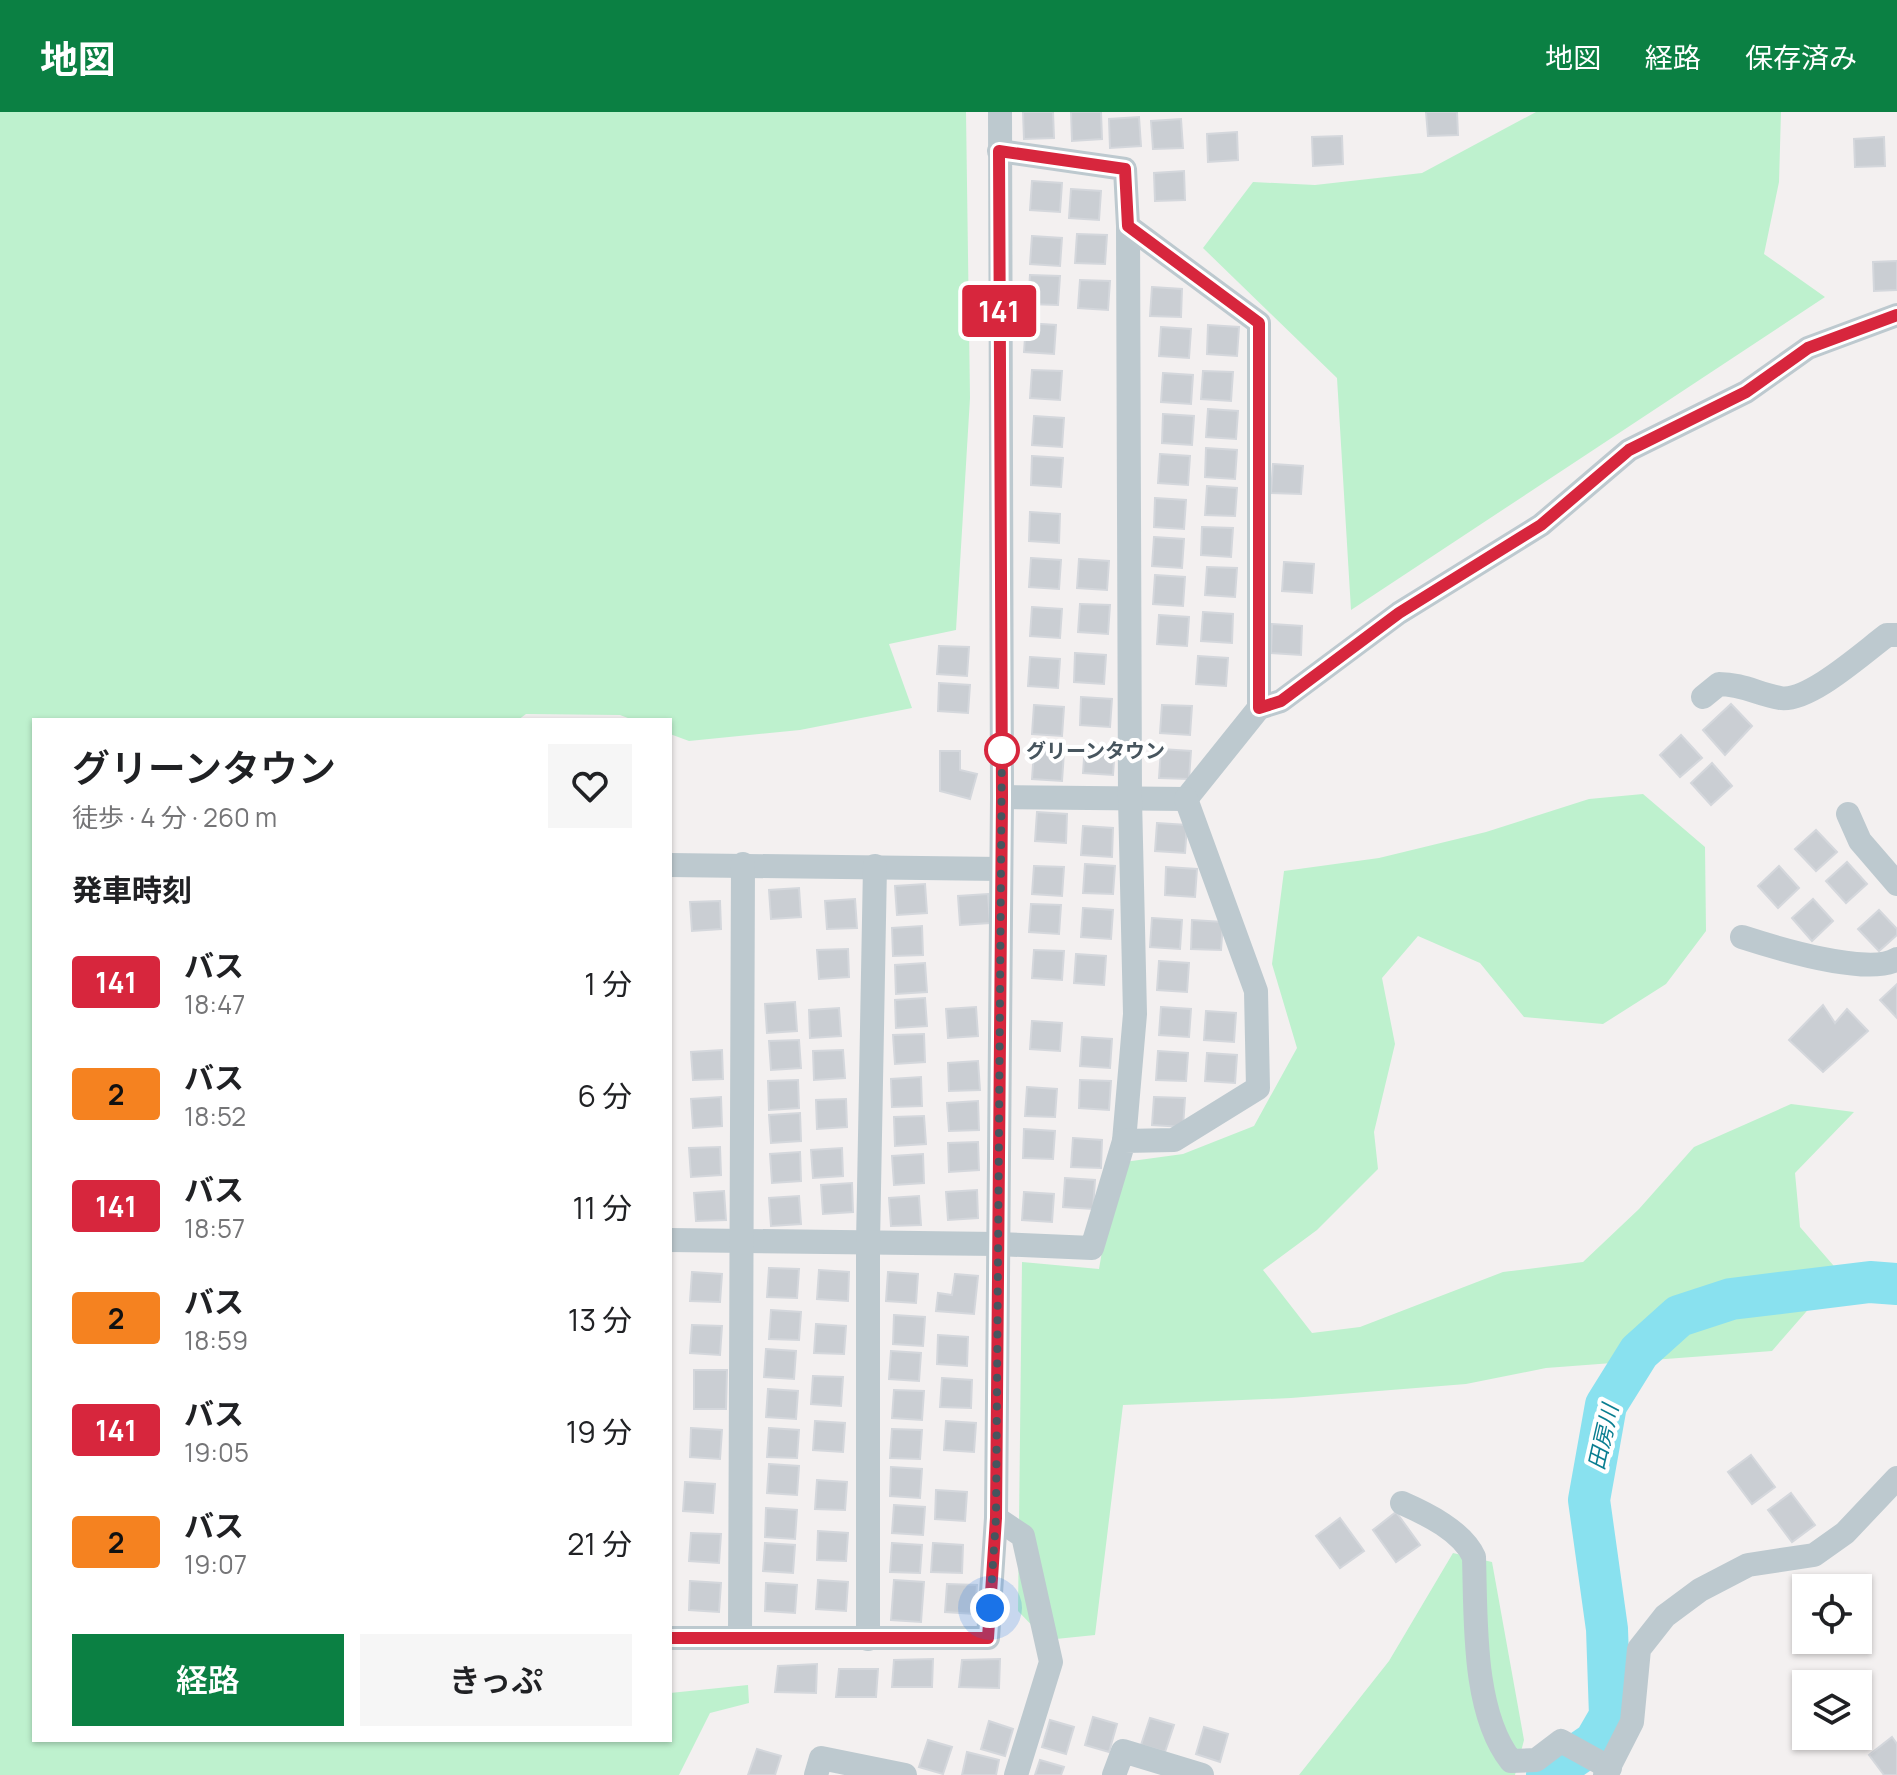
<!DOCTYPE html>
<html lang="ja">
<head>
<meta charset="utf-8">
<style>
  :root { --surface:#fff; --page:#f6f6f6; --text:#202124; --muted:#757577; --accent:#0b8043 }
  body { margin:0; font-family:Manrope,"Noto Sans JP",sans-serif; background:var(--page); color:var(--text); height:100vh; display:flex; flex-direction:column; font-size:30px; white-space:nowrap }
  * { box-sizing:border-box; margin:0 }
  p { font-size:26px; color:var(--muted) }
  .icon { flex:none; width:44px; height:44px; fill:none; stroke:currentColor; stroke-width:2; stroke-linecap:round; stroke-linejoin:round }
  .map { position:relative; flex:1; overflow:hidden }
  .drawer { position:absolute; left:32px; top:606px; width:640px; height:1024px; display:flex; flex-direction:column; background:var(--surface); border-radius:0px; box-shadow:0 2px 6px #0004 }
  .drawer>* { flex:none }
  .badge { padding:0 16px; border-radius:6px; font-size:28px; line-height:52px }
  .buttons { position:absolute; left:1792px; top:1462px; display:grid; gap:16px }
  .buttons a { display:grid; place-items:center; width:80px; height:80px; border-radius:0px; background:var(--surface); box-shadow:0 2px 6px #0004; font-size:40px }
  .you { position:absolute; width:40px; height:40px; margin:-20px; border:6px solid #fff; border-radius:50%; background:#1a73e8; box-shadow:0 0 0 12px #1a73e833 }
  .map>.badge { position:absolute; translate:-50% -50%; box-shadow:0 0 0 4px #fff }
  h2 { padding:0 40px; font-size:30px; line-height:72px }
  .round { display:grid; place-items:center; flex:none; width:84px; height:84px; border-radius:0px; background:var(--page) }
  .headline { display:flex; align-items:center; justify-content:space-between; height:136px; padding:0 40px }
  h1 { font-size:38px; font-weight:600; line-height:60px }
  .action { display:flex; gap:16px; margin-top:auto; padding:16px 40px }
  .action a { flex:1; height:92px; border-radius:0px; background:var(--accent); color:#fff; font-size:32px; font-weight:600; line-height:92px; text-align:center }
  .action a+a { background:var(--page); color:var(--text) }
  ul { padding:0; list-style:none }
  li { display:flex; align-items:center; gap:24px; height:112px; padding:0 40px }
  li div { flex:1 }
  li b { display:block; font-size:30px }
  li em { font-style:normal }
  li .badge { min-width:88px; font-weight:700; text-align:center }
  header { display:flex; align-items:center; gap:48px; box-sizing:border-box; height:112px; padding:0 40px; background:var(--accent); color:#fff }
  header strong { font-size:38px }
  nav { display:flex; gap:44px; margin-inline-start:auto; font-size:28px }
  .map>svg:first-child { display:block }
  .green { fill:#bef1ce }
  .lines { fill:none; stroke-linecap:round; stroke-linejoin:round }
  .river { stroke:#89e1ef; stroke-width:42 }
  .building { fill:#caced3; stroke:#d4d7dc; stroke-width:2 }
  .minor { stroke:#bdc9cf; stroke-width:24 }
  .line-casing { stroke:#fff; stroke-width:18 }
  .line { stroke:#d7263d; stroke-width:12 }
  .walk { stroke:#47555e; stroke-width:8; stroke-dasharray:0 14.4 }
  .stop-dot { fill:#fff; stroke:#d7263d; stroke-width:4 }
  .labels { text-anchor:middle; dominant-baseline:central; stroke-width:8; stroke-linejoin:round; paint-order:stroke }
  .stop-label { font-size:20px; font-weight:bold; fill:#47555e; stroke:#fff; text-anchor:start }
  .water-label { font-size:22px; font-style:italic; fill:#0a7e91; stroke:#fff }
</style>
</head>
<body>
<header>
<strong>地図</strong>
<nav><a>地図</a><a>経路</a><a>保存済み</a></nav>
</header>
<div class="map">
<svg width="1897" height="1663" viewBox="0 0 1897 1663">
  <rect width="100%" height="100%" fill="#f3f0f0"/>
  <!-- green -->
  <g class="green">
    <path d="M0,0H966L970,286L956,518L889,532L912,596L800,618L689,629L670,622V608H633L620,603L526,602L518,608H34V1628H670V1581L748,1573L749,1591L710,1601L679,1663H0Z"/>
    <path d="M1536,0H1781L1779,70L1764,142L1825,185L1351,498L1337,266L1203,136L1253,70L1315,73L1422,61Z"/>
    <path d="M1643,682L1705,735L1706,819L1666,872L1603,912L1524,905L1480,851L1418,824L1382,866L1395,932L1374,1020L1378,1057L1317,1118L1263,1158L1312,1221L1360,1215L1503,1160L1583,1150L1639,1097L1694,1035L1791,992L1854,1000L1795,1061L1800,1115L1840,1161L1772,1239L1546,1256L1466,1272L1291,1286L1123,1293L1095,1523L1046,1528L1018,1499L1022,1150L1099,1157L1117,1051L1183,1042L1254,1014L1297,936L1272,852L1284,759L1379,746L1486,720L1589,687Z"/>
    <path d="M1453,1441L1492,1450L1524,1628L1515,1663H1299L1389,1549Z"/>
  </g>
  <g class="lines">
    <!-- river -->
    <path class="river" d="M1547,1663L1595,1630L1610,1604L1607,1517L1589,1388L1606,1293L1639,1240L1679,1204L1731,1187L1870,1170L1897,1172"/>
  </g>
  <!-- building -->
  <g class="building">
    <path d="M1023,0H1053L1054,26L1024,27Z"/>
    <path d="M1071,0H1101L1102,27L1072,29Z"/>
    <path d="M1426,0H1457L1458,23L1428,24Z"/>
    <path d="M1139,5L1141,34L1110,36L1109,7Z"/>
    <path d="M1181,7L1183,36L1153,37L1151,9Z"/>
    <path d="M1237,20L1238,48L1208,50L1207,22Z"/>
    <path d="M1342,24L1343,52L1313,54L1312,25Z"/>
    <path d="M1884,25L1885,54L1855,55L1854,27Z"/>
    <path d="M1184,59L1185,88L1155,89L1154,61Z"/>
    <path d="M1032,69L1062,71L1060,100L1030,98Z"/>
    <path d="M1071,77L1101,79L1099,108L1069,106Z"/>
    <path d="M1077,122L1107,123L1105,152L1075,151Z"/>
    <path d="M1032,124L1062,126L1060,154L1030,152Z"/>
    <path d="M1897,149V178L1874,179L1873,150Z"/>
    <path d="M1030,163L1060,164L1058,193L1028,192Z"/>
    <path d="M1080,168L1110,169L1108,198L1078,196Z"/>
    <path d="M1152,175L1182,177L1181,205L1150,204Z"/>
    <path d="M1026,211L1056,213L1054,242L1024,240Z"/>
    <path d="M1208,213L1239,215L1237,244L1207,242Z"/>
    <path d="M1161,215L1191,217L1189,246L1159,244Z"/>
    <path d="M1032,258L1062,259L1060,288L1030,286Z"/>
    <path d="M1203,259L1233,260L1231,289L1201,287Z"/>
    <path d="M1163,261L1193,263L1191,292L1161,290Z"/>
    <path d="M1208,297L1238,299L1236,327L1206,325Z"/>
    <path d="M1163,302L1194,304L1192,333L1162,331Z"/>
    <path d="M1034,304L1064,306L1062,335L1032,333Z"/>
    <path d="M1206,336L1237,338L1235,367L1205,365Z"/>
    <path d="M1160,342L1190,344L1188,373L1158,371Z"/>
    <path d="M1032,344L1063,346L1061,375L1031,373Z"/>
    <path d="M1273,352L1303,354L1301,382L1271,381Z"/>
    <path d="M1207,374L1237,376L1235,404L1205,403Z"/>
    <path d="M1155,386L1186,388L1184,417L1154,415Z"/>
    <path d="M1030,400L1060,402L1059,431L1029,429Z"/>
    <path d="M1202,415L1233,416L1231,445L1201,443Z"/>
    <path d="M1154,425L1184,427L1182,456L1152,454Z"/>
    <path d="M1031,446L1061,448L1059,477L1029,475Z"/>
    <path d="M1079,447L1109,449L1107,478L1077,476Z"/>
    <path d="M1284,450L1314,452L1312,481L1282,479Z"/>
    <path d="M1207,455L1237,456L1235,485L1205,483Z"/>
    <path d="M1155,463L1185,465L1183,494L1153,492Z"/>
    <path d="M1080,492L1110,493L1108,522L1078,520Z"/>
    <path d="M1032,495L1062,497L1060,526L1030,524Z"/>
    <path d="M1203,500L1233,502L1232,531L1201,529Z"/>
    <path d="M1159,503L1189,505L1187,534L1157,532Z"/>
    <path d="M1272,512L1302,514L1301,543L1271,541Z"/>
    <path d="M939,534L969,535L967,564L937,562Z"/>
    <path d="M1075,541L1106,543L1104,572L1074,570Z"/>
    <path d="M1198,544L1228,546L1226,574L1196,572Z"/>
    <path d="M1030,545L1060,547L1058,576L1028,574Z"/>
    <path d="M939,571L970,573L968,601L938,599Z"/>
    <path d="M1081,585L1112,587L1110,615L1080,613Z"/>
    <path d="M1731,592L1752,614L1725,643L1703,618Z"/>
    <path d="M1034,593L1064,595L1062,624L1032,622Z"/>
    <path d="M1162,593L1192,594L1190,623L1160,621Z"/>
    <path d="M1681,623L1702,646L1680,665L1660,643Z"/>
    <path d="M1085,632L1115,634L1113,663L1083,661Z"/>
    <path d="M1161,637L1191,639L1189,667L1159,666Z"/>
    <path d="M940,639H960V658L977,662L970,687L940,679Z"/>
    <path d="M1034,639L1064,640L1062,669L1032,667Z"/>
    <path d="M1712,651L1732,674L1711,693L1691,671Z"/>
    <path d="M1037,700L1067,702L1066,731L1035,729Z"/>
    <path d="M1157,711L1187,713L1185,741L1155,739Z"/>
    <path d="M1083,714L1113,716L1112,745L1081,743Z"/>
    <path d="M1816,718L1837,740L1816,759L1795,737Z"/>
    <path d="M1847,750L1867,772L1846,791L1826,769Z"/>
    <path d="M1085,752L1115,754L1113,782L1083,781Z"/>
    <path d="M1034,754L1064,755L1062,784L1032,782Z"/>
    <path d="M1779,754L1799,776L1778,796L1758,774Z"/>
    <path d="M1166,755L1197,757L1195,785L1165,783Z"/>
    <path d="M925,772L927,801L897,803L895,774Z"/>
    <path d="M799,776L801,805L771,807L769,778Z"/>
    <path d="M988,782L990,811L960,813L958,784Z"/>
    <path d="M855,787L857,816L827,817L825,789Z"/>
    <path d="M1813,787L1833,809L1812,829L1792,806Z"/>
    <path d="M720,789L721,817L692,819L690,790Z"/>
    <path d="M1031,792L1061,793L1059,822L1029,820Z"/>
    <path d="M1083,796L1113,798L1111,827L1081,825Z"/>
    <path d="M1879,798L1897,817V823L1879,839L1858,817Z"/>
    <path d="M1152,806L1182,808L1180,837L1150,835Z"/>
    <path d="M1192,808L1223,810L1221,838L1191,837Z"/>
    <path d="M922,814L923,843L893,844L892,816Z"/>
    <path d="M848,837L849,865L819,867L817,838Z"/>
    <path d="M1034,838L1064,839L1062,868L1032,866Z"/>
    <path d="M1076,842L1106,844L1104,873L1074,871Z"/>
    <path d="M1159,849L1189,851L1187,880L1157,878Z"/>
    <path d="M925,851L927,880L896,882L895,853Z"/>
    <path d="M1897,872V906L1880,888Z"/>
    <path d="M925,886L927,914L896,916L895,888Z"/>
    <path d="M795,890L797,919L767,921L765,892Z"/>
    <path d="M1823,893L1835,911L1847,897L1868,919L1823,960L1789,928Z"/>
    <path d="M976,895L978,924L948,926L946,897Z"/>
    <path d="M1161,895L1191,897L1189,925L1159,923Z"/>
    <path d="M839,896L841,924L810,926L809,898Z"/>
    <path d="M1206,899L1236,901L1234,930L1204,928Z"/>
    <path d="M1032,909L1062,911L1060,939L1030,937Z"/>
    <path d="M924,922L925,950L895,952L893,923Z"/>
    <path d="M1082,925L1112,927L1110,956L1080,954Z"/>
    <path d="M799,928L801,956L771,958L769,929Z"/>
    <path d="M722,938L723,967L693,968L691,940Z"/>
    <path d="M843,938L845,966L814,968L813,939Z"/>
    <path d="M1158,939L1188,941L1186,969L1156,968Z"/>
    <path d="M1207,941L1237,943L1235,971L1205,969Z"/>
    <path d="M978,949L980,978L949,979L948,951Z"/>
    <path d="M921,965L922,994L892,995L891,967Z"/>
    <path d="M798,968L799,996L769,998L768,969Z"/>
    <path d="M1080,968L1111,969L1109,998L1079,996Z"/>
    <path d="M1027,975L1057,977L1055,1005L1025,1004Z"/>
    <path d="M721,985L722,1014L693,1016L691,987Z"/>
    <path d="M1154,985L1185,986L1183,1015L1152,1013Z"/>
    <path d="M846,987L847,1015L817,1017L816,988Z"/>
    <path d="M978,989L979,1018L949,1019L947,991Z"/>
    <path d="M800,1001L801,1029L771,1031L769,1003Z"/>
    <path d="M924,1004L926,1032L895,1034L894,1005Z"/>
    <path d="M1024,1017L1055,1019L1053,1047L1023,1046Z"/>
    <path d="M1073,1026L1102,1028L1101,1056L1071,1055Z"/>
    <path d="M978,1030L979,1058L949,1060L948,1031Z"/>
    <path d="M720,1035L721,1063L691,1065L689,1036Z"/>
    <path d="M842,1036L843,1064L813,1066L811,1038Z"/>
    <path d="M800,1040L801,1069L772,1071L770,1042Z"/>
    <path d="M923,1042L924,1071L894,1073L892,1044Z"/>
    <path d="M1065,1066L1095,1068L1093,1097L1063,1095Z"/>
    <path d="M852,1071L853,1100L823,1102L821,1073Z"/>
    <path d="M977,1078L978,1106L948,1108L946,1080Z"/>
    <path d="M724,1079L726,1108L696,1109L694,1081Z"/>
    <path d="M1024,1080L1054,1082L1052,1110L1022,1108Z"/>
    <path d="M799,1084L801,1112L771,1114L769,1086Z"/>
    <path d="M919,1084L921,1113L891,1114L889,1086Z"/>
    <path d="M769,1156L799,1157L797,1186L767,1185Z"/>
    <path d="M819,1158L849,1160L848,1189L817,1187Z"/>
    <path d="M692,1160L722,1162L720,1190L690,1189Z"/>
    <path d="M888,1160L918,1162L916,1191L886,1189Z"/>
    <path d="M955,1162L978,1164L974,1202L936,1199L938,1181L952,1183Z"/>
    <path d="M771,1198L801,1200L799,1228L769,1227Z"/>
    <path d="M894,1203L925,1205L923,1234L893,1232Z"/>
    <path d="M816,1212L846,1214L844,1242L814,1241Z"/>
    <path d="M692,1213L722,1214L720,1243L690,1241Z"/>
    <path d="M938,1223L968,1225L967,1254L937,1252Z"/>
    <path d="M766,1237L796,1239L794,1267L764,1265Z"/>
    <path d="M891,1239L921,1241L919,1269L889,1267Z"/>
    <path d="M694,1258H727L726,1297H694Z"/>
    <path d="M813,1264L843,1265L841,1294L811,1292Z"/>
    <path d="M942,1266L972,1268L971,1296L940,1295Z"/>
    <path d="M768,1277L798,1279L796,1307L766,1305Z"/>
    <path d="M894,1278L924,1279L922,1308L892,1306Z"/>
    <path d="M815,1309L845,1311L843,1340L813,1338Z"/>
    <path d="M946,1309L976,1311L974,1340L944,1338Z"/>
    <path d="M691,1316L722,1318L720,1347L690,1345Z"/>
    <path d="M769,1316L799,1318L797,1346L767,1345Z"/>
    <path d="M892,1317L922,1318L920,1347L890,1346Z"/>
    <path d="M1751,1343L1775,1375L1752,1392L1728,1360Z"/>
    <path d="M769,1352L799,1354L797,1383L767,1381Z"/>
    <path d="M891,1355L922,1357L920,1386L890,1384Z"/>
    <path d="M817,1368L847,1370L845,1398L815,1397Z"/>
    <path d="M685,1370L715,1372L713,1401L683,1399Z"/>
    <path d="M936,1378L967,1380L965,1409L935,1407Z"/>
    <path d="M1791,1381L1815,1413L1792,1430L1768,1398Z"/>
    <path d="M894,1393L925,1395L923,1423L892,1421Z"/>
    <path d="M766,1396L797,1398L795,1427L765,1425Z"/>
    <path d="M1396,1400L1420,1433L1396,1450L1373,1418Z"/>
    <path d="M1340,1406L1364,1439L1340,1456L1316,1424Z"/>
    <path d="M818,1419L848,1421L846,1449L817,1448Z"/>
    <path d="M691,1421L721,1422L719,1451L689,1449Z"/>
    <path d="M765,1431L795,1433L793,1461L763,1459Z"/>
    <path d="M892,1431L922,1433L920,1461L890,1460Z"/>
    <path d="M933,1431L963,1433L962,1461L931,1460Z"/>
    <path d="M818,1468L848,1470L846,1499L816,1497Z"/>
    <path d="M894,1468L924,1470L921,1510L891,1508Z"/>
    <path d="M690,1469L721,1471L719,1500L689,1498Z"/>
    <path d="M766,1471L797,1473L795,1501L765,1499Z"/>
    <path d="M947,1472L977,1473L975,1502L945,1500Z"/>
    <path d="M933,1547L932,1575H892L894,1548Z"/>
    <path d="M1000,1547L999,1576L959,1575L962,1548Z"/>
    <path d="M817,1552L816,1581L775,1580L778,1554Z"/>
    <path d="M839,1557H878L876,1585H836Z"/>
    <path d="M1093,1605L1117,1612L1109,1640L1085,1633Z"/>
    <path d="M1150,1606L1174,1613L1165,1640L1141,1633Z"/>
    <path d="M1050,1608L1074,1615L1066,1642L1042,1635Z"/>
    <path d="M989,1609L1013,1617L1005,1644L981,1637Z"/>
    <path d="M1204,1615L1228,1622L1220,1650L1196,1642Z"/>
    <path d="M1892,1625L1897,1632V1663H1884L1869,1643Z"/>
    <path d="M928,1628L952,1635L943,1662L919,1655Z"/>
    <path d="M757,1637L781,1644L775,1663H748Z"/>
    <path d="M967,1640L999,1648L996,1663H962Z"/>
    <path d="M1040,1648L1064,1655L1061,1663H1035Z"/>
  </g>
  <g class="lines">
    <!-- minor -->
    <g class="minor">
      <path d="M999,39L1125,57L1128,114L1259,211V596"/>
      <path d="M1703,585L1719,572C1742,572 1758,582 1780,586C1808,591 1864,540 1887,523H1897"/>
      <path d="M1002,685L1186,687"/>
      <path d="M1186,687L1259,596L1281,589L1399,501L1541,413L1629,338L1746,280L1808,236L1897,203"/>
      <path d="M1848,702L1860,729L1897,772"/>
      <path d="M670,753L1001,757"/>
      <path d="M1742,825C1773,835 1870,865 1897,847"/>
      <path d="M1124,1029L1135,902L1130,687L1128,114"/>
      <path d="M670,1128L997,1132L1092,1136L1124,1029L1174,1028L1258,976L1256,879L1186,687"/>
      <path d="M1402,1391C1427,1402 1462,1419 1474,1445C1476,1506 1472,1600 1511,1649L1536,1648L1561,1629L1610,1656"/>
      <path d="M996,1406L1023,1424L1051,1550L1016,1663"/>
      <path d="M670,1526H988L996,1406L1002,685L1000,0"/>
      <path d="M740,1526L743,752"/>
      <path d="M868,1527V1131L875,754"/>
      <path d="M816,1663L821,1646L905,1663"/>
      <path d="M1114,1663L1123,1639L1202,1663"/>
      <path d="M1605,1663L1632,1610L1639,1537L1665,1504L1700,1478L1748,1453L1814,1443L1845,1421L1897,1366"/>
    </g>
  </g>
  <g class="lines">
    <defs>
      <path id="line" d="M670,1526H988L996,1406L1002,685L999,39L1125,57L1128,114L1259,211V596L1281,589L1399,501L1541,413L1629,338L1746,280L1808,236L1897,203"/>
    </defs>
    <!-- line casing -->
    <use href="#line" class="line-casing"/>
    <!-- line -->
    <use href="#line" class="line"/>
    <!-- walk -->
    <path class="walk" d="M990,1496L996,1406L1002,624V638"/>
  </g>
  <!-- markers -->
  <circle class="stop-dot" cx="1002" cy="638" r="16"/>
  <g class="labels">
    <!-- stop labels -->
    <g class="stop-label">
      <text x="1026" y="638">グリーンタウン</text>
    </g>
    <!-- water labels -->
    <g class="water-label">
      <text transform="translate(1603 1325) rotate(-77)">田房川</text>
    </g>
  </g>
</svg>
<div class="buttons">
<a><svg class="icon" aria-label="locate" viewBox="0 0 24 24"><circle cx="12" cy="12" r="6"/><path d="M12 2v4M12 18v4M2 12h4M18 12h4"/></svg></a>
<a><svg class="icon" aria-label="layers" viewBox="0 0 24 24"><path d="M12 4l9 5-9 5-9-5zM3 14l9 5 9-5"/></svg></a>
</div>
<div class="you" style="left:990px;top:1496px"></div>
<b class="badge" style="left:999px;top:199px;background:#d7263d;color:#fff">141</b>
<section class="drawer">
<div class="headline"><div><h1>グリーンタウン</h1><p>徒歩 · 4 分 · 260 m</p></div><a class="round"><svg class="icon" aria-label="heart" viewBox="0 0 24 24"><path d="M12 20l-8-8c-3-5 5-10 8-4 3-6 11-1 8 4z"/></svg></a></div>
<h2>発車時刻</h2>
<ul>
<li><span class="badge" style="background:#d7263d;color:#fff">141</span><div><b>バス</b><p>18:47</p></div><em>1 分</em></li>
<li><span class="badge" style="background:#f58220;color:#111">2</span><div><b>バス</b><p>18:52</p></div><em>6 分</em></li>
<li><span class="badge" style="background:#d7263d;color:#fff">141</span><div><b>バス</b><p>18:57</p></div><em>11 分</em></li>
<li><span class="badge" style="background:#f58220;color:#111">2</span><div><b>バス</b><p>18:59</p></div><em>13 分</em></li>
<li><span class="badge" style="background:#d7263d;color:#fff">141</span><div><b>バス</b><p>19:05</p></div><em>19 分</em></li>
<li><span class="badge" style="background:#f58220;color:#111">2</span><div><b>バス</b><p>19:07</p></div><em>21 分</em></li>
</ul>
<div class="action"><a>経路</a><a>きっぷ</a></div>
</section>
</div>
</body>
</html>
